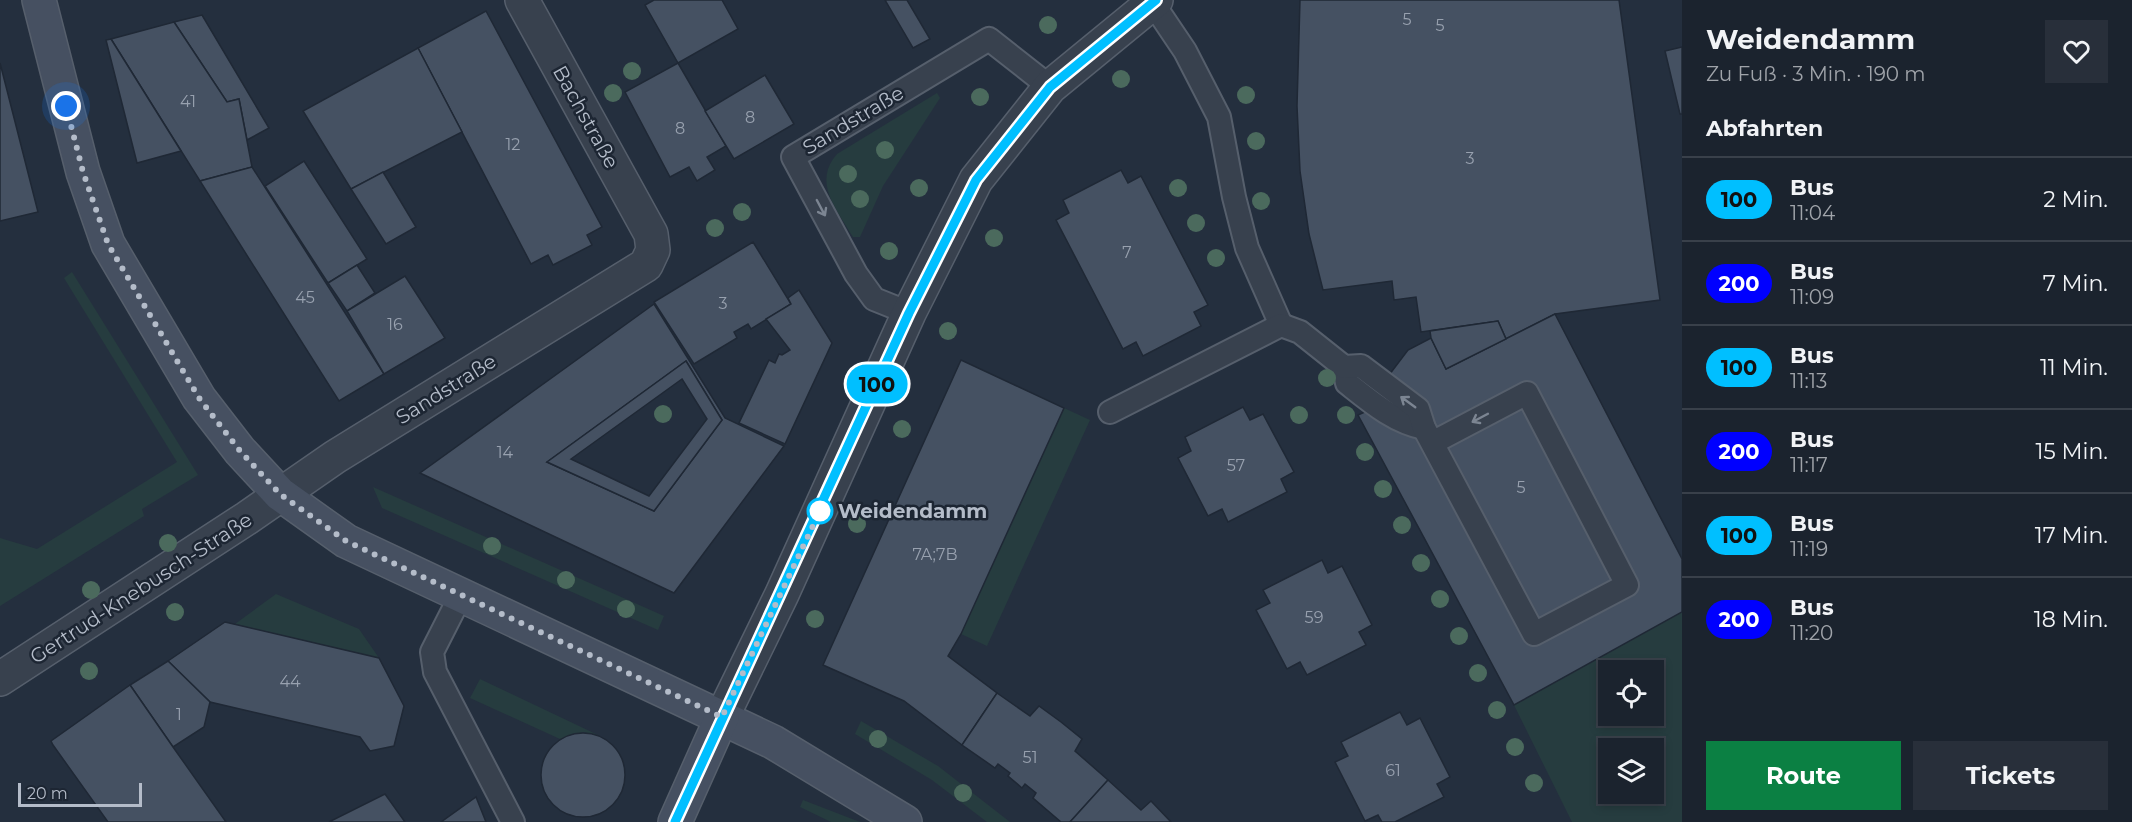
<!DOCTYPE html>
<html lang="de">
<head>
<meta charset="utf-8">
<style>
  :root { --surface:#1b232e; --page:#282f3a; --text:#f1f3f6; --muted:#a0a4aa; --line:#39404a; --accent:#0b8043 }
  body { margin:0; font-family:Montserrat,sans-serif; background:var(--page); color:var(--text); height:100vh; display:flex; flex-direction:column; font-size:22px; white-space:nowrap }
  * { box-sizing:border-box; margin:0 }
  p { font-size:20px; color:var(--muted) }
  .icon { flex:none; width:33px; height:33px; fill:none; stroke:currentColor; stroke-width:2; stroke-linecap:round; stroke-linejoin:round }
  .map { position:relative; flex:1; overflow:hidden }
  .side { display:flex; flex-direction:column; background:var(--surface); width:450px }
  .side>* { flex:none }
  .badge { padding:0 12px; border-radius:20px; font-size:21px; line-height:39px }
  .buttons { position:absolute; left:1598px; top:660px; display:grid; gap:12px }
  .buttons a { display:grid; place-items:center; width:66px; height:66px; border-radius:0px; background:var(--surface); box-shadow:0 3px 9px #0003,0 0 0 2px var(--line); font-size:30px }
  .scale { position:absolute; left:18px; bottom:15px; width:124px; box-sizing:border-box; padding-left:6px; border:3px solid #b4bcc9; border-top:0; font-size:16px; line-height:21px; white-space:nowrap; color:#b4bcc9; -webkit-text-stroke:4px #1d2633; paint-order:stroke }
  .you { position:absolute; width:30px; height:30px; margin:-15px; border:4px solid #fff; border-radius:50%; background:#1a73e8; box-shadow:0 0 0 9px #1a73e833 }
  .map>.badge { position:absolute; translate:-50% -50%; box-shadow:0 0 0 3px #fff }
  h2 { padding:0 24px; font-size:22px; line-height:54px }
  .round { display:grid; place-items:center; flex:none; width:63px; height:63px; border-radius:0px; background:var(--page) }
  .head { display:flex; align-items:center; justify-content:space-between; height:102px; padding:0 24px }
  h1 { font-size:28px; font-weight:700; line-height:45px }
  .action { display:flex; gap:12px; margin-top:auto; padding:12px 24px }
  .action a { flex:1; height:69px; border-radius:0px; background:var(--accent); color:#fff; font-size:24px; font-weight:700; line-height:69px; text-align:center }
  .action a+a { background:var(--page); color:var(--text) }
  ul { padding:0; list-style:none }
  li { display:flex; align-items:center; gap:18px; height:84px; padding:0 24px; border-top:2px solid var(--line) }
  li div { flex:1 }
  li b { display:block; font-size:22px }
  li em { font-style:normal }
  li .badge { min-width:66px; font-weight:700; text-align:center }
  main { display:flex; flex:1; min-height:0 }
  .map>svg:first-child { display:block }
  .green { fill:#263c3f; fill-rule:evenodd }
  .building { fill:#455162; stroke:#1f2835; stroke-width:1.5; fill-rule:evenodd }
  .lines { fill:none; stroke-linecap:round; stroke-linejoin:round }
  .lane-casing { stroke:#565f6c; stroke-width:26 }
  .street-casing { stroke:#565f6c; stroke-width:36 }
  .secondary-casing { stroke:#565f6c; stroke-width:36 }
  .lane { stroke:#38414e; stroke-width:22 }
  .street { stroke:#38414e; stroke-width:33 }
  .secondary { stroke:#465061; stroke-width:33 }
  .tree { fill:#4b6a5d }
  .oneway { stroke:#7c8592 }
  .line-casing { stroke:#fff; stroke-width:14 }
  .line { stroke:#00bfff; stroke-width:9 }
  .walk { stroke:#b4bcc9; stroke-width:6; stroke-dasharray:0 10.8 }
  .stop-dot { fill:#fff; stroke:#00bfff; stroke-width:3 }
  .labels { text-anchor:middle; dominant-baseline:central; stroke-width:5; stroke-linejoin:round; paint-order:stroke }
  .number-label { font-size:16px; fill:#98a1af }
  .street-label { font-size:20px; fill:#b4bcc9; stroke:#1d2633 }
  .stop-label { font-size:20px; font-weight:bold; fill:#b4bcc9; stroke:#1d2633; text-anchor:start }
</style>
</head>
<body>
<main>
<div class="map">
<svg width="1682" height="822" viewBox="0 0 1682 822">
  <rect width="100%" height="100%" fill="#242f3e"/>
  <!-- green -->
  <g class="green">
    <path d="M937,93L940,98L883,186L860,237H853C837,210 812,182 837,154Z"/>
    <path d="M72,272L198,475L142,509L144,516L0,606V538L37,549L177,462L64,278Z"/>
    <path d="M1064,408L1090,420L987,646L961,634Z"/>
    <path d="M373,487L664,616L658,630L382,508Z"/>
    <path d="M276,594L359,629L379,658L235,624Z"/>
    <path d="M1682,612V822H1572L1514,705ZM1608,670H1653V716H1608ZM1608,748H1653V794H1608Z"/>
    <path d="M480,679L600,736L583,732L560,739L470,698Z"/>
    <path d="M861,721L938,766L1010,822H987L932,780L855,734Z"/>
    <path d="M803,800L860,822H831L800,807Z"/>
  </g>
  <!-- building -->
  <g class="building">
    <path d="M654,0H722L738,29L678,63L645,5Z"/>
    <path d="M885,0H907L930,39L913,48Z"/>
    <path d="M1300,0H1619L1660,300L1555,314L1506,339L1498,321L1421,332L1416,297L1394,300L1392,281L1323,290L1309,234L1300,171L1297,106Z"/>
    <path d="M486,11L602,227L587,235L592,245L553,265L548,255L531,264L418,48Z"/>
    <path d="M202,15L269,128L247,140L239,99L227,102L174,22Z"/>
    <path d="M174,22L227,102L239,99L252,167L200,181L111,39Z"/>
    <path d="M111,39L181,151L137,163L106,40Z"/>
    <path d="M1682,47V114H1680L1665,51Z"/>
    <path d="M418,48L462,132L351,189L303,111Z"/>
    <path d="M0,63L38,212L0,221Z"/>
    <path d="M678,63L726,146L707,157L715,170L697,181L689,167L670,177L625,92Z"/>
    <path d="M765,75L794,124L734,159L705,111Z"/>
    <path d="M304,161L367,259L328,283L265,186Z"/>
    <path d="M252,167L384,374L339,401L200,181Z"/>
    <path d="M1121,170L1128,183L1141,176L1208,305L1194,312L1201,326L1143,356L1136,342L1123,349L1056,220L1069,213L1063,200Z"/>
    <path d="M383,172L416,227L386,244L351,189Z"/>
    <path d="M753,242L791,304L751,329L748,324L734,332L737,338L694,364L654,302Z"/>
    <path d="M357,265L375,293L347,311L328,283Z"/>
    <path d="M405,276L445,338L384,374L347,311Z"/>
    <path d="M799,290L832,343L785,444L739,423L769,360L775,363L779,354L782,355L790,350L766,319L791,304L788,298Z"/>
    <path d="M654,304L725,418L784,446L674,593L420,473ZM686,361L722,420L654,511L547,462Z"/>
    <path d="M1555,314L1682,559V612L1514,705L1358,415L1367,411L1364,408L1408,350L1431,338L1446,369Z"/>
    <path d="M1498,321L1506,339L1446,369L1431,338L1430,331Z"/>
    <path d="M961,360L1064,408L961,634L948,656L997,693L962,745L904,701L823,665Z"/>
    <path d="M686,361L722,420L654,511L547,462ZM682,379L707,419L649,496L571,459Z"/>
    <path d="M1243,407L1250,420L1263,414L1294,472L1281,479L1287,492L1228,522L1222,509L1208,516L1178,458L1191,451L1185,437Z"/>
    <path d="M1322,560L1328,573L1342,566L1372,625L1359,632L1366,645L1307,675L1300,662L1287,669L1256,610L1270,603L1263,590Z"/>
    <path d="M225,622L379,658L404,706L394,746L370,751L360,737L210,702L168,661Z"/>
    <path d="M168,661L210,702L204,727L173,747L130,685Z"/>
    <path d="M130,685L173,747L226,822H108L53,745L51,741Z"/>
    <path d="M997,693L1030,716L1039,706L1061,722L1082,739L1075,751L1108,780L1070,822H1061L1033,798L1036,793L1025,784L1022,788L1008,776L1010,773L998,764L995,768L962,745Z"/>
    <path d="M1400,712L1407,725L1420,718L1450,777L1437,784L1444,797L1395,822H1382L1378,815L1365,821L1335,762L1348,756L1341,742Z"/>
    <circle cx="583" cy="775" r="42"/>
    <path d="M1108,780L1141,810L1151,801L1171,822H1070Z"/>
    <path d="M385,794L405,822H329Z"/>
    <path d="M476,797L486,822H441Z"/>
  </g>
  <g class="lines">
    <defs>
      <g id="lane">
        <path d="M1152,2L1185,51L1219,117L1234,197L1247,248L1281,325"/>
        <path d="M909,313L874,299L856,274L793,157L989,39L1050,87"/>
        <path d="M1344,367L1347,383C1371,402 1394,422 1424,428"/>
        <path d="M1110,412L1281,325L1300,332L1344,367L1361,366L1418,409L1424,428L1534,634L1627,585L1527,393L1434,442"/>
        <path d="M462,593L432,652L435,672L513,822"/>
      </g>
      <g id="street">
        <path d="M0,679L247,518L335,457L646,265L653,250L651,234L522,0"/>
        <path d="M722,717L782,594L909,313L976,180L1050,87L1156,0"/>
      </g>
      <g id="secondary">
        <path d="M39,0L83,172L108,244L199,398L240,451L280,494L346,541L773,742L905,822"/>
        <path d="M675,822L722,717"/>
      </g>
    </defs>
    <!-- lane casing -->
    <use href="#lane" class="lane-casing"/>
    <!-- street casing -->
    <use href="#street" class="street-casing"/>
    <!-- secondary casing -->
    <use href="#secondary" class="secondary-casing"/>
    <!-- lane -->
    <use href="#lane" class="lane"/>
    <!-- street -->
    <use href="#street" class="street"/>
    <!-- secondary -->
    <use href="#secondary" class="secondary"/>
  </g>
  <!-- trees -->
  <g class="tree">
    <circle cx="1048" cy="25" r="9"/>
    <circle cx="632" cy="71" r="9"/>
    <circle cx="1121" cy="79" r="9"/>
    <circle cx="613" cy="93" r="9"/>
    <circle cx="1246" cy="95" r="9"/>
    <circle cx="980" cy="97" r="9"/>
    <circle cx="1256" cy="141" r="9"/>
    <circle cx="885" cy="150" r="9"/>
    <circle cx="848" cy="174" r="9"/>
    <circle cx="919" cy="188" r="9"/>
    <circle cx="1178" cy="188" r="9"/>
    <circle cx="860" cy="199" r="9"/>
    <circle cx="1261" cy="201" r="9"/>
    <circle cx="742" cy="212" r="9"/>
    <circle cx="1196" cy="223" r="9"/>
    <circle cx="715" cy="228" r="9"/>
    <circle cx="994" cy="238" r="9"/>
    <circle cx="889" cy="251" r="9"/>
    <circle cx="1216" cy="258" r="9"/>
    <circle cx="948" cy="331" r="9"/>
    <circle cx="1327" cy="378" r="9"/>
    <circle cx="663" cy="414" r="9"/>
    <circle cx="1299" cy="415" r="9"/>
    <circle cx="1346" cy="415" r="9"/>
    <circle cx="902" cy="429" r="9"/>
    <circle cx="1365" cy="452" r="9"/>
    <circle cx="1383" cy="489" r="9"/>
    <circle cx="857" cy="524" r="9"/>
    <circle cx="1402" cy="525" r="9"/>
    <circle cx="168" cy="543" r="9"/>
    <circle cx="492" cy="546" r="9"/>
    <circle cx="1421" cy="563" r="9"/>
    <circle cx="566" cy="580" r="9"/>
    <circle cx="91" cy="590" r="9"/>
    <circle cx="1440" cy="599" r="9"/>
    <circle cx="626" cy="609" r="9"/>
    <circle cx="175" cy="612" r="9"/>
    <circle cx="815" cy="619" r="9"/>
    <circle cx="1459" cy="636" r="9"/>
    <circle cx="89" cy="671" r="9"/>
    <circle cx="1478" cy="673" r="9"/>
    <circle cx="1497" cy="710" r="9"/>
    <circle cx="878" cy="739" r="9"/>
    <circle cx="1515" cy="747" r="9"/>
    <circle cx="1534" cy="783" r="9"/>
    <circle cx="963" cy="793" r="9"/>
  </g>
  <!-- one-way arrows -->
  <defs><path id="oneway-shaft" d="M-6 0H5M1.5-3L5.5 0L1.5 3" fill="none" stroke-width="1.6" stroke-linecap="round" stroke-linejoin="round" transform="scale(1.5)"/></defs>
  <g class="oneway">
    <use href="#oneway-shaft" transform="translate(821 208) rotate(62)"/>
    <use href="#oneway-shaft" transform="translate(1408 402) rotate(-144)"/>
    <use href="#oneway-shaft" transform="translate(1480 418) rotate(152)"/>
  </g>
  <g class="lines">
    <defs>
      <path id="line" d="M675,822L909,313L976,180L1050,87L1156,0"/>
    </defs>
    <!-- line casing -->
    <use href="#line" class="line-casing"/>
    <!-- line -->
    <use href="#line" class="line"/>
    <!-- walk -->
    <path class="walk" d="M66,106L83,172L108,244L199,398L240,451L280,494L346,541L722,717L820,511"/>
  </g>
  <!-- markers -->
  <circle class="stop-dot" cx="820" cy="511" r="12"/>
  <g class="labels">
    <!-- number labels -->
    <g class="number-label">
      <text x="1407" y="19">5</text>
      <text x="1440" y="25">5</text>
      <text x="188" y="101">41</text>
      <text x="750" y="117">8</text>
      <text x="680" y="128">8</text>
      <text x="513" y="144">12</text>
      <text x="1470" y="158">3</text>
      <text x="1127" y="252">7</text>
      <text x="305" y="297">45</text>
      <text x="723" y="303">3</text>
      <text x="395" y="324">16</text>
      <text x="505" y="452">14</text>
      <text x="1236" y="465">57</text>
      <text x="1521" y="487">5</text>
      <text x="935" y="554">7A;7B</text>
      <text x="1314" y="617">59</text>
      <text x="290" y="681">44</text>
      <text x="179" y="714">1</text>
      <text x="1030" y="757">51</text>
      <text x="1393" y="770">61</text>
    </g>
    <!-- street labels -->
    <g class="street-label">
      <text transform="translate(586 117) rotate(61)">Bachstraße</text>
      <text transform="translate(853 120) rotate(-31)">Sandstraße</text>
      <text transform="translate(446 389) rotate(-32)">Sandstraße</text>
      <text transform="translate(141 588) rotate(-33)">Gertrud-Knebusch-Straße</text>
    </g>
    <!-- stop labels -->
    <g class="stop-label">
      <text x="838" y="511">Weidendamm</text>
    </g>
  </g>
</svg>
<div class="buttons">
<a><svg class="icon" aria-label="locate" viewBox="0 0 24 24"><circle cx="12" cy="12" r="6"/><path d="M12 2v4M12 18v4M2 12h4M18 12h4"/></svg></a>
<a><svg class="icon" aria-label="layers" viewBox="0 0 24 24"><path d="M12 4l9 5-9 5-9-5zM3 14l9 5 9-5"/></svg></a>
</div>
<div class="scale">20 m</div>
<div class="you" style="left:66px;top:106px"></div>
<b class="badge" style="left:877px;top:384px;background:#00bfff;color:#111">100</b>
</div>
<section class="side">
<div class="head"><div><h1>Weidendamm</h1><p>Zu Fuß · 3 Min. · 190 m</p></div><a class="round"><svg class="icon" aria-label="heart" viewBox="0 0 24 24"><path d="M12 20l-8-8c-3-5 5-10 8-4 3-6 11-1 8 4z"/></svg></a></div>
<h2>Abfahrten</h2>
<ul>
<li><span class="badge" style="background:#00bfff;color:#111">100</span><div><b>Bus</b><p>11:04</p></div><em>2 Min.</em></li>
<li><span class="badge" style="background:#00f;color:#fff">200</span><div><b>Bus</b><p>11:09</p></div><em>7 Min.</em></li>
<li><span class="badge" style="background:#00bfff;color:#111">100</span><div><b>Bus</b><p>11:13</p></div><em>11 Min.</em></li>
<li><span class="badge" style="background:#00f;color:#fff">200</span><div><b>Bus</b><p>11:17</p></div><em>15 Min.</em></li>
<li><span class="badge" style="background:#00bfff;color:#111">100</span><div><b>Bus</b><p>11:19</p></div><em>17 Min.</em></li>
<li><span class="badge" style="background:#00f;color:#fff">200</span><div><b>Bus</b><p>11:20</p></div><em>18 Min.</em></li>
</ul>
<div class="action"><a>Route</a><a>Tickets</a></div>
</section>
</main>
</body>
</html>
